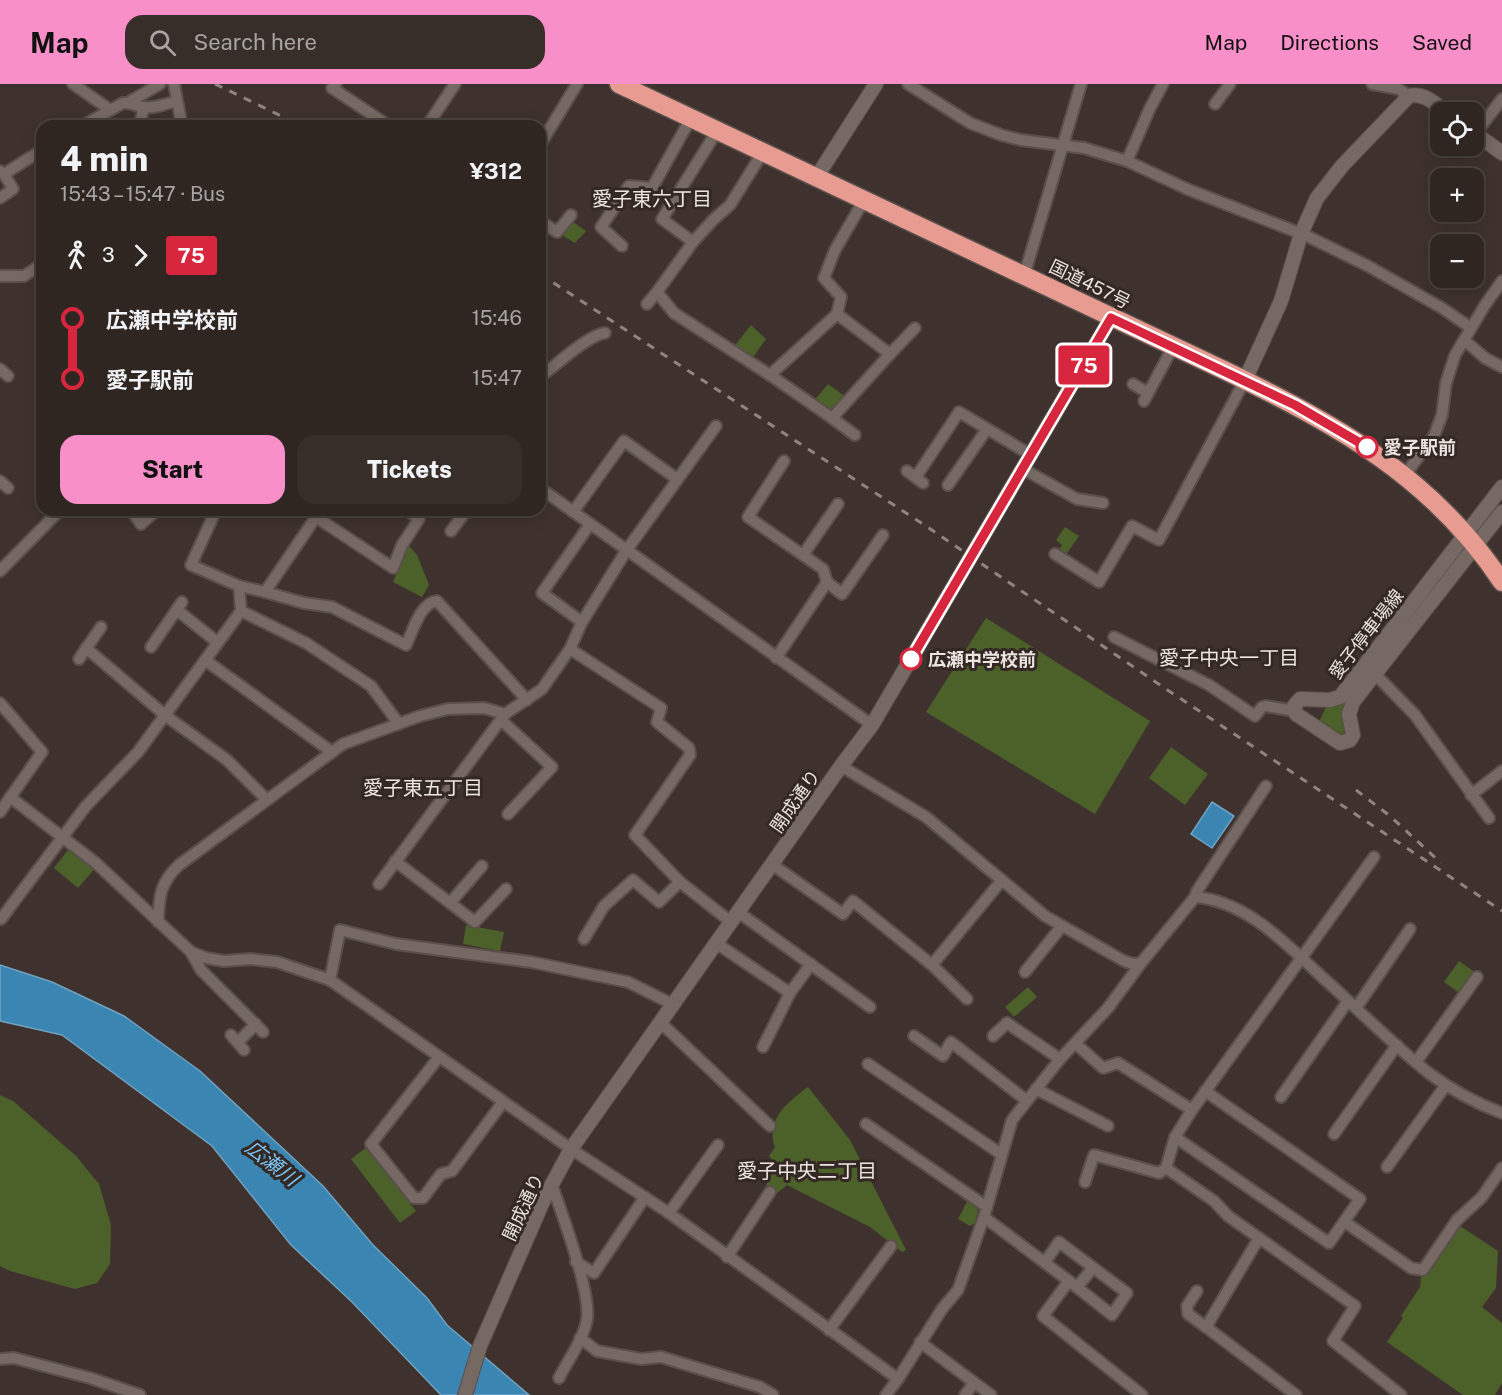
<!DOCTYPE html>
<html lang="en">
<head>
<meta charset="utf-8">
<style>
  :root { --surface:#2f2622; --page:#372e2a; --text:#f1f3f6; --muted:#a7a5a5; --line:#4a4340; --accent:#f98fc8 }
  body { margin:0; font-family:"Public Sans","Noto Sans JP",sans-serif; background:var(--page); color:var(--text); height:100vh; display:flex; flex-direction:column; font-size:22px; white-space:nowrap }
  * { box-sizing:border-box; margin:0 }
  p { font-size:20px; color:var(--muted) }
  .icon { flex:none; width:33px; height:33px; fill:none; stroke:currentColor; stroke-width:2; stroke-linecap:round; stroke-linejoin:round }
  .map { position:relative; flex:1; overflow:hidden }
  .panel { position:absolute; left:36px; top:36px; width:510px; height:396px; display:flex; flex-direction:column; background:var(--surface); border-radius:18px; box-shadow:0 3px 15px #0003,0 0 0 2px var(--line) }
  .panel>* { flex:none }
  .badge { padding:0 12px; border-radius:4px; font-size:21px; line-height:39px }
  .fabs { position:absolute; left:1430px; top:18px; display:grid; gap:12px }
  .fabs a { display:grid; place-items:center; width:54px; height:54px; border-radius:12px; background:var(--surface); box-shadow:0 3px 15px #0003,0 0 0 2px var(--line); font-size:30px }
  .map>.badge { position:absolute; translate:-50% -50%; box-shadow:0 0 0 3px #fff }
  .legs { display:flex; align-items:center; gap:9px; height:66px; padding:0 24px; font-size:20px }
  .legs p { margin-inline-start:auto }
  .overview { display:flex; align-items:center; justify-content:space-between; height:102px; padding:0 24px }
  h1 { font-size:33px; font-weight:800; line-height:45px }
  .action { display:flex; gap:12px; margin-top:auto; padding:12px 24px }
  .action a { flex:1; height:69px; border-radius:18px; background:var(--accent); color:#111; font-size:24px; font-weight:800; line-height:69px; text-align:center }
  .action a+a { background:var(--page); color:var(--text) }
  ul { padding:0 24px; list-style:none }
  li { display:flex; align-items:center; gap:21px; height:60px; font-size:22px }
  li i { display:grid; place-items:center; width:9px; height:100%; margin:0 8px; background:currentColor }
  li i::after { content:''; width:15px; height:15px; margin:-8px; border:4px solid; border-radius:50%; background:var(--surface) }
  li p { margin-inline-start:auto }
  li:first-child i { background:linear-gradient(#0000 50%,currentColor 0) }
  li:last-child i { background:linear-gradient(currentColor 50%,#0000 0) }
  header { display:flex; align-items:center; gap:36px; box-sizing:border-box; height:84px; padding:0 30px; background:var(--accent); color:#111 }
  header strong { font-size:28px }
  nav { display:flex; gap:33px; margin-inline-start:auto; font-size:21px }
  .search { width:420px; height:54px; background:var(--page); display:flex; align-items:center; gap:15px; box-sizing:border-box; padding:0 21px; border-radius:18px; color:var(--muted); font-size:22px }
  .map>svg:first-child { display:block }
  .green { fill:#4c602a }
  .water { fill:#3b85b2; stroke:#70a2c0; stroke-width:1.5 }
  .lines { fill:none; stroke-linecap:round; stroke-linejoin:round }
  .street-casing { stroke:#594f4b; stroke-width:14 }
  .secondary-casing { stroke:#594f4b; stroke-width:16 }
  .highway-casing { stroke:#594f4b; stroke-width:21 }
  .street { stroke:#766862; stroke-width:10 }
  .secondary { stroke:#766862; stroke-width:14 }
  .highway { stroke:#e79b91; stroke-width:18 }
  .rail { stroke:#8f8481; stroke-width:3; stroke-dasharray:8 8; stroke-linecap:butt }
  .line-1-casing { stroke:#fff; stroke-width:14 }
  .line-1 { stroke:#d7263d; stroke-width:9 }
  .stop-1-dot { fill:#fff; stroke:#d7263d; stroke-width:3 }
  .labels { text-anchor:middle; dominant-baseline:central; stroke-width:6; stroke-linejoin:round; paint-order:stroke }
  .street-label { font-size:18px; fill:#ece4e1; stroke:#342824 }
  .stop-label { font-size:18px; font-weight:bold; fill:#ece4e1; stroke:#342824; text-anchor:start }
  .neighbourhood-label { font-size:20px; fill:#ece4e1; stroke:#342824 }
  .water-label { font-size:20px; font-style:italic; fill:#7bc8fa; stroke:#342824 }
</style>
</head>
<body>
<header>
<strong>Map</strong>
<div class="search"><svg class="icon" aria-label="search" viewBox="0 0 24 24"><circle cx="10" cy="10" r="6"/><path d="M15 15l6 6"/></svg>Search here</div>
<nav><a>Map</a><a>Directions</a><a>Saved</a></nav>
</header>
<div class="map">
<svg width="1502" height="1311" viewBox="0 0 1502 1311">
  <rect width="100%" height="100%" fill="#3f322e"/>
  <!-- green -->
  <g class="green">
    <path d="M570,136L586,147L575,159L560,150Z"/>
    <path d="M751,241L766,255L751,276L733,264Z"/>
    <path d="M828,300L846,313L836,325L827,327L813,318Z"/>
    <path d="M1065,443L1079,452L1065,472L1058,467L1062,461L1056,456Z"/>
    <path d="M408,461L417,471L429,501L422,513L393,498Z"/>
    <path d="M986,534L1150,637L1095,730L926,628Z"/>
    <path d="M1342,618L1345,620L1342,627L1346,646L1343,650L1339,652L1319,638L1327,621H1337Z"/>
    <path d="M1171,663L1208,690L1185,721L1149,694Z"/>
    <path d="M68,766L97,782L78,804L54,784Z"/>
    <path d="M466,841L504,848L500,867L463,860Z"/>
    <path d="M1459,877L1476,889L1461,910L1444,898Z"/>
    <path d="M1028,903L1037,913L1014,933L1005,923Z"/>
    <path d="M808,1003L850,1056L906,1166L902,1168L870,1143L787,1101L777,1109L766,1101L776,1081L769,1072L775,1063C765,1035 788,1018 808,1003Z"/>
    <path d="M0,1011L13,1017L76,1072L99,1100L111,1141L110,1180L97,1199L75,1205L10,1187L0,1182Z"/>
    <path d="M367,1063L416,1127L400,1139L351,1075Z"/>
    <path d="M968,1116L976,1121L978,1127L975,1139L970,1142L958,1135Z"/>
    <path d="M1460,1142L1498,1167L1496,1204L1482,1223L1502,1239V1299L1495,1311H1463L1387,1258L1403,1234L1401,1232L1420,1203L1421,1193Z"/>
  </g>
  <!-- water -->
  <g class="water">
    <path d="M1212,718L1234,732L1212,764L1191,750Z"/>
    <path d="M0,881L52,898L124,932L200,987L323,1102L373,1161L427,1214L447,1241L529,1311H441L352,1218L291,1161L212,1062L62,951L0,937Z"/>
  </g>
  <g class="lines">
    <defs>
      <g id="street">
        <path d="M73,0L109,25"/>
        <path d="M174,0L182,42"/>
        <path d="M336,0L332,4L389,42"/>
        <path d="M908,0L970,39L1001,51L1021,56L1084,64L1127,77L1187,105L1307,152L1368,182L1442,224L1471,244"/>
        <path d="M1372,0L1399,5L1409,12"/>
        <path d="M129,18L160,0"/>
        <path d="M1215,20L1230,0"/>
        <path d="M82,42L123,19C131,18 135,22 142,23C154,25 166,20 177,17"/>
        <path d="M139,42L144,24"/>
        <path d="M427,42L455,0"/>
        <path d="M717,47L662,135L693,158L657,208L674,229L770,291"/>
        <path d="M1475,50L1502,15"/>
        <path d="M540,61L577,0"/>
        <path d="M1127,77L1150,24L1163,0"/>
        <path d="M0,87L4,90L42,66"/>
        <path d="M0,114L13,105L4,90"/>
        <path d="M540,137L557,148L571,131"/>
        <path d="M693,158L713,136L730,121L763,68"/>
        <path d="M622,162L601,143L629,102L652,104L691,34"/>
        <path d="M0,192H24L42,180"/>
        <path d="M1024,192L1081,0"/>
        <path d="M647,220L657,208"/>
        <path d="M837,230L770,291L832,334L890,270L837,230L841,213L824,194L835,166L864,116"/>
        <path d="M1464,256L1485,274L1502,283"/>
        <path d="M890,270L915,244"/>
        <path d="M0,285L8,292"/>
        <path d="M540,293C555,282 588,251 605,249"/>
        <path d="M1133,300L1148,309"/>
        <path d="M1144,317L1173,263"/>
        <path d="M832,334L855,351"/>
        <path d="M784,377L748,433L823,485L827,498"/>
        <path d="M1023,385L1077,415L1103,419"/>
        <path d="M907,387L923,399"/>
        <path d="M1405,391L1434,352L1442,331L1446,299L1455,271L1485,221L1502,197"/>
        <path d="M916,393L959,328L1031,371"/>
        <path d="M0,397L8,404"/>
        <path d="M948,401L987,345"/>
        <path d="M540,404L872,641"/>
        <path d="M131,426L141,440L157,426"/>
        <path d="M216,426L191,481L239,502L241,527L306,559L371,602L399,640"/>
        <path d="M321,426L316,433L393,484L402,461L419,435L407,426"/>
        <path d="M573,428L624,357L677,395"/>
        <path d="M451,447L467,426"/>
        <path d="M1055,470L1099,498L1132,442L1159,456L1245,296"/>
        <path d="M803,471L838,420"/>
        <path d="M0,487L60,426"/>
        <path d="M239,502L265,508L316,433"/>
        <path d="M265,508L304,519L332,523L406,561C413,547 420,519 437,517L527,616"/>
        <path d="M177,526L217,558"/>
        <path d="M582,538L542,509L590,440"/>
        <path d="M1114,553L1209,601L1255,632L1262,623L1266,622L1294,627"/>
        <path d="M151,563L182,518"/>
        <path d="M86,564L166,632L227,676L267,716"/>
        <path d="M570,565L661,624L657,638L689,664L690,671L635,751L680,798L731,838"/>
        <path d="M776,574L827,498L842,510L883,451"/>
        <path d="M79,575L101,543"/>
        <path d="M205,576L332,668"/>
        <path d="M1375,590L1415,631L1489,734"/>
        <path d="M0,619L42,668L0,728"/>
        <path d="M501,636L552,683L508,730"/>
        <path d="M841,682L926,733L1045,832L1124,877L1133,880L1141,879"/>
        <path d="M1471,711L1502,687"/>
        <path d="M10,713L96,779L191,868L206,874L224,877L250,875L277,878L330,896"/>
        <path d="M1374,773L1192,1026L1175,1053L1166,1084L1214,1117L1228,1132L1355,1222L1333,1257L1401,1311"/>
        <path d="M395,777L475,838L506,805"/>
        <path d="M773,781L843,830L853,817L932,881L1002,796"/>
        <path d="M379,800L505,630"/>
        <path d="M1195,813L1197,807L1266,702"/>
        <path d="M450,819L482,782"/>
        <path d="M738,828L870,923"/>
        <path d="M1,835L86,722L138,668L241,527"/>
        <path d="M158,838C159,812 160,799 179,781L343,660L420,632L448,625L484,624L505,630L542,605L570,565L582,538L626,467L716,342"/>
        <path d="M584,855L604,822L633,796L659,818L680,798"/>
        <path d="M716,859L790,909L763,963"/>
        <path d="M191,868L201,886L263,948"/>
        <path d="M932,881L967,915"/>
        <path d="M1025,888L1062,842"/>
        <path d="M790,909L811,880"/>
        <path d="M674,921L628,898L531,878L396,860L340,846L330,896L574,1067L669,1129L898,1295L942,1225L958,1206L984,1133L1012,1036L1060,975L1108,924L1141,879L1195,813C1246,817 1285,859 1321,892C1357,924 1392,960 1430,990C1453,1007 1475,1019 1502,1029"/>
        <path d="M1356,924L1410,845"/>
        <path d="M661,939L770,1042"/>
        <path d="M231,951L244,966"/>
        <path d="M914,952L943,972L951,958L1026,1016"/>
        <path d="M993,952L1007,939L1060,975"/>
        <path d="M238,958L256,940"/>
        <path d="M1076,960L1103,984L1118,979L1192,1026"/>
        <path d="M439,973L371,1060L414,1114H423L441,1090L452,1087L503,1018"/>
        <path d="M1416,978L1477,893"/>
        <path d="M868,980L1001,1070"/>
        <path d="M1036,1005L1108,1042"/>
        <path d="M1281,1013L1348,917"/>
        <path d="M866,1040L987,1123"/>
        <path d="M1334,1050L1397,961"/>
        <path d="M1175,1053L1329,1159L1360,1115L1205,1007"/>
        <path d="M1387,1083L1446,1001"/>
        <path d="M1085,1098L1094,1071L1159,1089L1166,1084"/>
        <path d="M552,1101C562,1130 591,1208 587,1235C584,1255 568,1276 559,1294"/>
        <path d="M669,1129L718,1061"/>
        <path d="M984,1133L1069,1197L1043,1232L1142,1311"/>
        <path d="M1345,1138L1411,1184L1423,1186L1457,1136L1482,1113L1502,1084"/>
        <path d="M1259,1154L1206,1243L1296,1311"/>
        <path d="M727,1173L770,1108"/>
        <path d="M576,1178L594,1189L645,1113"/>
        <path d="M1045,1178L1059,1158L1127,1209L1112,1231L1069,1197"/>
        <path d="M1077,1203L1093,1184"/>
        <path d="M1197,1207L1187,1222L1188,1230L1206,1243"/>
        <path d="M829,1246L891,1162"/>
        <path d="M580,1254L597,1267L641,1275L661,1273L760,1303L773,1311"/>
        <path d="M920,1258L991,1311"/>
        <path d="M0,1275L14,1274L90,1294L140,1311"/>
        <path d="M886,1311L898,1295"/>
        <path d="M965,1311L974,1299"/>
      </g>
      <g id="secondary">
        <path d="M1473,48L1502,69"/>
        <path d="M816,94L876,0"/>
        <path d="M1245,296L1281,217L1301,150L1317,114L1342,82L1409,12C1424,8 1435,20 1446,28"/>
        <path d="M1502,403L1340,613L1330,616L1300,615L1294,622L1296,630L1340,659L1350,656L1353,651L1349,630L1353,618L1502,428"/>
        <path d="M465,1311L480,1262L544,1115L571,1065L841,682L872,641L1111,234"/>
      </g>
      <path id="highway" d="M619,0L1230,289C1339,342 1433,394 1502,498"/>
    </defs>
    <!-- street casing -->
    <use href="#street" class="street-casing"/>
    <!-- secondary casing -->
    <use href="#secondary" class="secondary-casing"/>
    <!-- highway casing -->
    <use href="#highway" class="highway-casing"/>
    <!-- street -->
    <use href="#street" class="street"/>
    <!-- secondary -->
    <use href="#secondary" class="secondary"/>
    <!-- highway -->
    <use href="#highway" class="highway"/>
    <!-- rail -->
    <g class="rail">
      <path d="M215,0L302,42"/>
      <path d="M540,190L926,442L1163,603L1502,827"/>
      <path d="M1356,706L1390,732L1441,779"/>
    </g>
  </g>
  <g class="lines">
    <defs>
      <path id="line-1" d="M911,575L1111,234L1295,321L1367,363"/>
    </defs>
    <!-- line-1 casing -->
    <use href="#line-1" class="line-1-casing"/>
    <!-- line-1 -->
    <use href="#line-1" class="line-1"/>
  </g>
  <!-- markers -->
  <g class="stop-1-dot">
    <circle cx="1367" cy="363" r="10"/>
    <circle cx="911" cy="575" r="10"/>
  </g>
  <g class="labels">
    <!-- street labels -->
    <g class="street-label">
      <text transform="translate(1090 200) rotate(26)">国道457号</text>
      <text transform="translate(1366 550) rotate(-52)">愛子停車場線</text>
      <text transform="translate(795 717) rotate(-55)">開成通り</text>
      <text transform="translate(523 1123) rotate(-65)">開成通り</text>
    </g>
    <!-- stop labels -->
    <g class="stop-label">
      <text x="1384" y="363">愛子駅前</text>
      <text x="928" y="575">広瀬中学校前</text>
    </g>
    <!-- neighbourhood labels -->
    <g class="neighbourhood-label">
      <text x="652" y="115">愛子東六丁目</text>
      <text x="1229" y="574">愛子中央一丁目</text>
      <text x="423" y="704">愛子東五丁目</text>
      <text x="807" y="1087">愛子中央二丁目</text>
    </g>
    <!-- water labels -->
    <g class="water-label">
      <text transform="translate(272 1079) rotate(38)">広瀬川</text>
    </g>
  </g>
</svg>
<div class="fabs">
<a><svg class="icon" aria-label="locate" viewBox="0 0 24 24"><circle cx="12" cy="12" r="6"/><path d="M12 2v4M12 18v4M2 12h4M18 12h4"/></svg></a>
<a>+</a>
<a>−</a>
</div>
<b class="badge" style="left:1084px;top:281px;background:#d7263d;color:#fff">75</b>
<section class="panel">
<div class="overview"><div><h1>4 min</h1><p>15:43 – 15:47 · Bus</p></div><b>¥312</b></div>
<div class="legs"><svg class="icon" aria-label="walk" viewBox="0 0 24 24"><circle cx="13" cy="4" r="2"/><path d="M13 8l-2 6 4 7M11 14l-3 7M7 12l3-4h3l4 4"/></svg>3<svg class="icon" aria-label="forward" viewBox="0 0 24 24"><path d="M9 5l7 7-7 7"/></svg><b class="badge" style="background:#d7263d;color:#fff">75</b></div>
<ul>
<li><i style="color:#d7263d"></i><b>広瀬中学校前</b><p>15:46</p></li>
<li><i style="color:#d7263d"></i><b>愛子駅前</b><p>15:47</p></li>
</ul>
<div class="action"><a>Start</a><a>Tickets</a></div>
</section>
</div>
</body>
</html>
